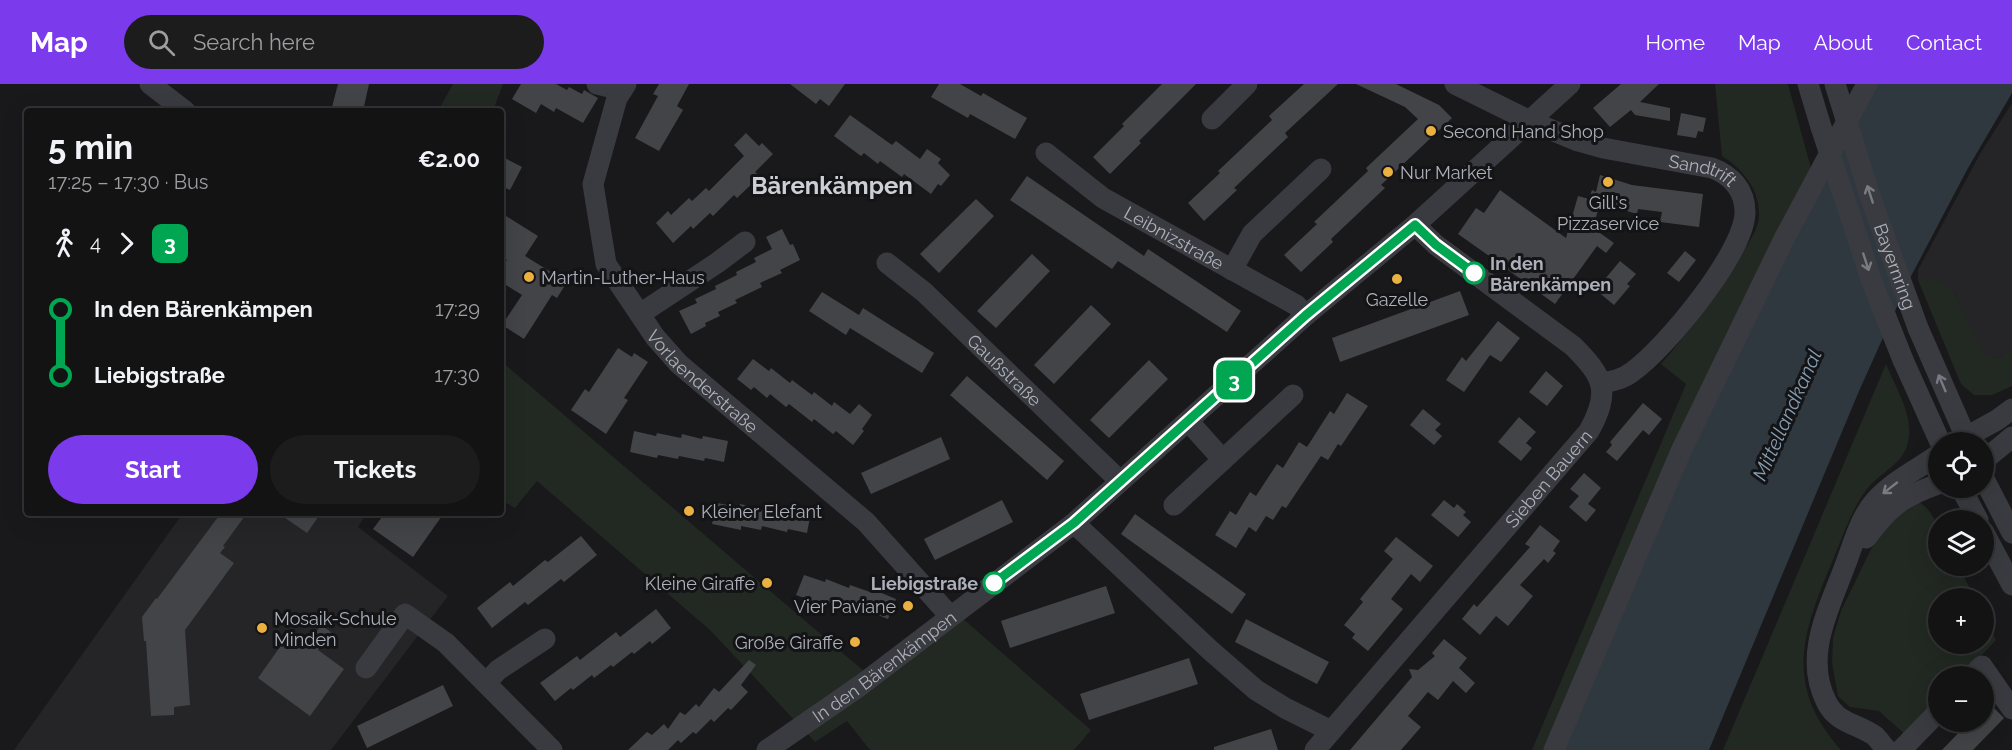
<!DOCTYPE html>
<html lang="en">
<head>
<meta charset="utf-8">
<style>
  :root { --surface:#131314; --page:#1c1c1d; --text:#f1f3f6; --muted:#9d9ea0; --line:#323234; --accent:#7c3aed }
  body { margin:0; font-family:Raleway,sans-serif; background:var(--page); color:var(--text); height:100vh; display:flex; flex-direction:column; font-size:22px; white-space:nowrap }
  * { box-sizing:border-box; margin:0 }
  p { font-size:20px; color:var(--muted) }
  .icon { flex:none; width:33px; height:33px; fill:none; stroke:currentColor; stroke-width:2; stroke-linecap:round; stroke-linejoin:round }
  .map { position:relative; flex:1; overflow:hidden }
  .panel { position:absolute; left:24px; top:24px; width:480px; height:408px; display:flex; flex-direction:column; background:var(--surface); border-radius:6px; box-shadow:0 6px 24px #0002,0 0 0 2px var(--line) }
  .panel>* { flex:none }
  .badge { padding:0 12px; border-radius:9px; font-size:21px; line-height:39px }
  .buttons { position:absolute; left:1928px; top:348px; display:grid; gap:12px }
  .buttons a { display:grid; place-items:center; width:66px; height:66px; border-radius:50%; background:var(--surface); box-shadow:0 6px 24px #0002,0 0 0 2px var(--line); font-size:30px }
  .map>.badge { position:absolute; translate:-50% -50%; box-shadow:0 0 0 3px #fff }
  .legs { display:flex; align-items:center; gap:9px; height:66px; padding:0 24px; font-size:20px }
  .legs p { margin-inline-start:auto }
  .head { display:flex; align-items:center; justify-content:space-between; height:102px; padding:0 24px }
  h1 { font-size:33px; font-weight:700; line-height:45px }
  .action { display:flex; gap:12px; margin-top:auto; padding:12px 24px }
  .action a { flex:1; height:69px; border-radius:36px; background:var(--accent); color:#fff; font-size:24px; font-weight:700; line-height:69px; text-align:center }
  .action a+a { background:var(--page); color:var(--text) }
  ul { padding:0 24px; list-style:none }
  li { display:flex; align-items:center; gap:21px; height:66px; font-size:22px }
  li i { display:grid; place-items:center; width:9px; height:100%; margin:0 8px; background:currentColor }
  li i::after { content:''; width:15px; height:15px; margin:-8px; border:4px solid; border-radius:50%; background:var(--surface) }
  li p { margin-inline-start:auto }
  li:first-child i { background:linear-gradient(#0000 50%,currentColor 0) }
  li:last-child i { background:linear-gradient(currentColor 50%,#0000 0) }
  header { display:flex; align-items:center; gap:36px; box-sizing:border-box; height:84px; padding:0 30px; background:var(--accent); color:#fff }
  header strong { font-size:28px }
  nav { display:flex; gap:33px; margin-inline-start:auto; font-size:21px }
  .search { width:420px; height:54px; background:var(--page); display:flex; align-items:center; gap:15px; box-sizing:border-box; padding:0 21px; border-radius:33px; color:var(--muted); font-size:22px }
  .map>svg:first-child { display:block }
  .built { fill:#252528 }
  .green { fill:#212922 }
  .water { fill:#2f383f }
  .building { fill:#434448 }
  .lines { fill:none; stroke-linecap:round; stroke-linejoin:round }
  .minor { stroke:#3a3b40; stroke-width:21 }
  .minor-bridge { stroke:#3a3b40; stroke-width:21 }
  .oneway { stroke:#797b83 }
  .line-1-casing { stroke:#fff; stroke-width:14 }
  .line-1 { stroke:#00a651; stroke-width:9 }
  .poi-dot { fill:#eab142; stroke:#141416; stroke-width:2 }
  .stop-1-dot { fill:#fff; stroke:#00a651; stroke-width:3 }
  .labels { text-anchor:middle; dominant-baseline:central; stroke-width:6; stroke-linejoin:round; paint-order:stroke }
  .poi-label { font-size:18px; fill:#acb0ba; stroke:#141416; text-anchor:start }
  .street-label { font-size:18px; fill:#acb0ba; stroke:#141416 }
  .stop-label { font-size:18px; font-weight:bold; fill:#acb0ba; stroke:#141416; text-anchor:start }
  .water-label { font-size:20px; font-style:italic; fill:#859eb3; stroke:#141416 }
  .district-label { font-size:24px; font-weight:bold; fill:#cdcfd6; stroke:#141416 }
</style>
</head>
<body>
<header>
<strong>Map</strong>
<div class="search"><svg class="icon" aria-label="search" viewBox="0 0 24 24"><circle cx="10" cy="10" r="6"/><path d="M15 15l6 6"/></svg>Search here</div>
<nav><a>Home</a><a>Map</a><a>About</a><a>Contact</a></nav>
</header>
<div class="map">
<svg width="2012" height="666" viewBox="0 0 2012 666">
  <rect width="100%" height="100%" fill="#19191b"/>
  <!-- built -->
  <g class="built">
    <path d="M2012,19V267L1999,274L1982,272L1955,209L1918,196V186L1980,70Z"/>
    <path d="M183,429H367L358,443L448,512L331,666H14Z"/>
  </g>
  <!-- green -->
  <g class="green">
    <path d="M453,0H503L493,27H438Z"/>
    <path d="M1715,0H1788L1812,88L1549,666H1532L1686,300L1661,280C1691,245 1719,209 1742,169C1749,158 1759,145 1759,131C1760,105 1742,85 1722,72Z"/>
    <path d="M1918,196H1936L1955,209L1983,271L1999,274L2012,266V302L1992,311H1974L1961,300Z"/>
    <path d="M501,277L879,600L962,534L1091,646L1074,666H870L847,637L815,658L710,546L537,397L515,424L501,416Z"/>
    <path d="M1886,280C1895,302 1912,329 1909,353C1906,380 1881,387 1867,405C1852,425 1844,449 1835,471C1804,545 1781,599 1841,666H1723Z"/>
    <path d="M1919,418C1942,432 1938,458 1938,482H1958L1975,514H1938V560H1983V530L1996,556L1962,592H1938V619L1907,652L1879,627L1850,623L1838,612L1832,579L1833,554L1841,527L1875,457L1899,431Z"/>
  </g>
  <!-- water -->
  <path class="water" d="M1877,0H2012V9L1968,84L1909,196L1859,307L1709,666H1563L1689,372L1802,140Z"/>
  <!-- building -->
  <g class="building">
    <path d="M338,0H369L363,27H331Z"/>
    <path d="M521,0H556L567,6L569,3L582,10L584,6L598,14L583,39L556,24L554,28L541,20L536,29L512,15Z"/>
    <path d="M659,0H689L677,22L683,26L659,67L635,54L658,12L653,10Z"/>
    <path d="M790,0H845L829,22L820,15L816,20Z"/>
    <path d="M939,0H960L981,12L983,9L1027,34L1015,55L970,30L968,34L931,13Z"/>
    <path d="M1162,0H1196L1139,57L1141,59L1110,90L1093,73L1124,42L1122,40Z"/>
    <path d="M1304,0H1338L1285,49L1288,53L1234,104L1237,106L1204,137L1188,119L1220,89L1218,87L1272,36L1269,32Z"/>
    <path d="M1356,0H1396L1439,21L1452,34L1381,101L1385,104L1331,155L1333,158L1301,188L1284,171L1317,140L1314,138L1368,87L1366,84L1418,35L1405,23Z"/>
    <path d="M1621,0H1659L1640,18L1670,24V37L1635,31L1631,26L1610,43L1593,24Z"/>
    <path d="M1681,29L1706,34L1703,48L1698,47L1696,54L1677,51Z"/>
    <path d="M850,31L892,61L896,57L920,75L927,65L941,75L938,79L950,91L941,102L938,100L931,110L904,90L902,93L880,77L878,80L864,69L861,72L834,52Z"/>
    <path d="M746,49L759,62L762,59L773,70L755,88L760,92L737,114L734,111L713,132L710,129L693,145L691,142L673,159L656,139L668,127L671,131L689,114L692,117L706,104L709,107L744,72L734,61Z"/>
    <path d="M501,72L522,83L510,106L501,102Z"/>
    <path d="M1600,91L1632,101L1703,110L1699,143L1660,138L1662,128L1638,125L1637,130L1600,119L1593,144L1614,159L1606,169L1597,162L1555,220L1504,183L1501,187L1489,178L1492,174L1458,150L1476,124L1484,129L1500,106L1566,154L1578,112L1589,115L1592,106L1596,108Z"/>
    <path d="M1027,92L1144,172L1148,165L1241,227L1227,248L1118,177L1112,185L1010,116Z"/>
    <path d="M976,115L994,132L939,189L920,170Z"/>
    <path d="M501,129L538,152L525,172L567,198L557,214L552,211L524,255L502,241L522,211L501,198V185L507,176L501,172Z"/>
    <path d="M782,145L790,161L793,160L800,176L780,186L782,189L760,199L762,203L735,216L737,219L718,228L720,232L705,239L706,242L691,250L679,227L697,219L695,215L716,205L715,202L737,191L736,188L756,178L754,174L772,165L766,153Z"/>
    <path d="M1685,167L1696,176L1679,198L1667,189Z"/>
    <path d="M1032,170L1050,187L996,244L977,227Z"/>
    <path d="M1620,177L1636,190L1627,200L1630,202L1614,221L1596,206Z"/>
    <path d="M1460,207L1469,231L1340,278L1332,254Z"/>
    <path d="M822,208L859,231L863,224L934,269L922,289L850,244L846,251L809,227Z"/>
    <path d="M1091,221L1111,240L1054,300L1034,281Z"/>
    <path d="M1498,237L1520,254L1501,278L1490,271L1464,308L1446,296L1462,273L1466,277Z"/>
    <path d="M618,264L632,273L634,269L648,278L624,314L628,316L606,350L571,326L585,305L589,308Z"/>
    <path d="M753,275L769,287L771,284L790,299L792,296L812,311L814,308L832,322L834,318L850,330L859,320L872,331L862,345L864,347L853,361L836,347L833,350L814,335L812,338L789,320L786,323L770,310L767,314L754,303L751,306L737,295Z"/>
    <path d="M1149,276L1168,295L1109,354L1090,336Z"/>
    <path d="M1546,287L1563,302L1547,322L1529,308Z"/>
    <path d="M967,292L1064,377L1047,396L950,311Z"/>
    <path d="M1347,309L1368,322L1341,362L1338,360L1328,376L1321,372L1286,424L1282,422L1273,436L1266,432L1256,448L1249,443L1236,464L1215,451L1230,427L1236,431L1250,408L1256,412L1277,380L1283,384L1299,358L1307,363L1330,327L1334,330Z"/>
    <path d="M1643,319L1662,335L1649,351L1643,346L1617,377L1606,368L1612,361L1610,358Z"/>
    <path d="M1423,325L1441,340L1435,346L1442,352L1434,361L1410,341Z"/>
    <path d="M1519,333L1536,348L1526,359L1532,364L1521,377L1498,358Z"/>
    <path d="M634,347L656,352L657,349L681,354L682,350L702,355L703,352L728,357L724,378L705,374L704,377L679,372L678,375L658,371L657,374L630,368Z"/>
    <path d="M941,353L950,375L871,410L861,389Z"/>
    <path d="M1584,389L1601,404L1588,420L1596,426L1586,438L1569,423L1579,412L1570,405Z"/>
    <path d="M1002,416L1013,438L935,476L924,455Z"/>
    <path d="M1444,416L1454,424L1457,420L1466,428L1463,431L1471,438L1458,453L1431,431Z"/>
    <path d="M717,419L739,423L740,420L764,425L765,422L785,426V422L811,428L807,449L788,445L787,448L762,442L761,446L741,442V446L712,440Z"/>
    <path d="M221,429H247L223,462L225,463L220,469L234,479L185,546L190,621L174,623V631L151,632L146,557H144L142,533L156,514L157,515Z"/>
    <path d="M278,429H321L307,449Z"/>
    <path d="M385,429H444L413,473L373,445Z"/>
    <path d="M1135,430L1246,510L1232,530L1121,450Z"/>
    <path d="M1540,441L1560,457L1553,467L1556,469L1548,479L1544,475L1520,501L1533,512L1508,542L1496,532L1480,551L1462,535L1474,520L1477,523L1530,463L1525,460Z"/>
    <path d="M581,452L597,471L564,498L561,495L528,521L525,518L492,544L477,524L510,498L513,502L545,476L548,478Z"/>
    <path d="M1396,453L1433,482L1420,498L1411,490L1391,515L1403,525L1368,567L1352,554L1355,550L1344,541L1363,518L1360,515L1393,475L1384,467Z"/>
    <path d="M804,491L825,498L826,495L849,504L850,501L870,508L872,505L896,515L888,535L870,528L869,531L844,522L843,525L824,517L823,521L796,511Z"/>
    <path d="M1106,502L1115,529L1010,564L1001,537Z"/>
    <path d="M656,525L671,544L652,560L650,557L634,570L632,568L613,583L611,581L594,594L592,591L573,606L571,604L555,617L540,599L577,572L580,576L616,548L620,553Z"/>
    <path d="M1246,535L1329,578L1317,600L1235,558Z"/>
    <path d="M321,541L331,548L318,566L344,585L310,632L258,594L292,546L309,559Z"/>
    <path d="M1444,555L1467,574L1459,584L1475,599L1466,609L1453,597L1438,616L1428,608L1408,632L1421,643L1401,666H1350L1412,593L1409,585L1418,586L1435,572L1432,569Z"/>
    <path d="M1189,574L1198,600L1089,636L1080,610Z"/>
    <path d="M749,576L756,581L741,601L748,608L731,626L728,624L714,638L711,635L696,650L693,648L681,659L678,656L668,666H628L647,648L652,651L664,640L668,645L680,628L685,631L696,620L699,623L714,604L719,608Z"/>
    <path d="M443,601L453,622L367,664L357,642Z"/>
    <path d="M1983,613L2004,634L1973,666H1942L1969,638H1983Z"/>
    <path d="M1271,645L1278,666H1214V663Z"/>
  </g>
  <g class="lines">
    <!-- minor -->
    <g class="minor">
      <path d="M150,0L185,27"/>
      <path d="M597,0L622,6"/>
      <path id="s1" d="M626,0L617,14L593,100L606,180L655,253L679,280L866,438L950,532"/>
      <path id="s2" d="M1455,0L1530,37L1578,57L1603,64L1712,84C1731,91 1745,106 1745,128C1745,168 1665,265 1632,288C1623,295 1613,297 1602,299"/>
      <path d="M1808,0L1821,43"/>
      <path d="M1212,35L1247,0"/>
      <path id="s3" d="M1046,69L1103,114L1296,221L1306,231"/>
      <path id="s4" d="M887,179L924,208L1120,397"/>
      <path d="M1232,186L1252,150L1321,85"/>
      <path d="M640,230L717,179L745,158"/>
      <path d="M1918,244L1968,358"/>
      <path d="M1903,276L1940,358"/>
      <path d="M1188,337L1223,376"/>
      <path d="M1957,358L1997,336L2012,325"/>
      <path d="M1983,377L2012,353"/>
      <path d="M1983,393L2012,449"/>
      <path d="M1961,404L1978,436"/>
      <path d="M1174,421L1293,311"/>
      <path d="M1074,439L1210,566L1256,606L1285,624L1331,647"/>
      <path d="M1983,447L2012,501"/>
      <path d="M1866,454C1890,422 1900,414 1938,400"/>
      <path d="M366,584L405,530L446,559L552,666"/>
      <path d="M1972,592L1982,582L2012,625"/>
      <path d="M486,599L498,586L545,555"/>
      <path id="s5" d="M767,666L861,601L1074,439L1306,231L1415,141L1570,0"/>
      <path id="s6" d="M1315,666L1589,347C1611,307 1604,293 1573,262L1436,161L1415,141"/>
      <path d="M1554,666L1681,367L1784,155L1867,0"/>
      <path d="M1887,666C1883,662 1879,656 1875,652C1858,640 1837,639 1827,619C1802,572 1830,523 1846,479C1854,458 1860,434 1875,417C1892,398 1917,385 1938,371"/>
      <path d="M1901,666L1938,628"/>
    </g>
    <!-- minor-bridge -->
    <g class="minor-bridge">
      <path id="s7" d="M1835,0L1872,118L1918,244"/>
      <path d="M1821,43L1872,198L1903,276"/>
    </g>
  </g>
  <!-- one-way arrows -->
  <defs><path id="oneway-shaft" d="M-6 0H5M1.5-3L5.5 0L1.5 3" fill="none" stroke-width="1.6" stroke-linecap="round" stroke-linejoin="round" transform="scale(1.5)"/></defs>
  <g class="oneway">
    <use href="#oneway-shaft" transform="translate(1870 110) rotate(-108)"/>
    <use href="#oneway-shaft" transform="translate(1866 178) rotate(72)"/>
    <use href="#oneway-shaft" transform="translate(1942 299) rotate(-113)"/>
    <use href="#oneway-shaft" transform="translate(1890 404) rotate(142)"/>
  </g>
  <g class="lines">
    <defs>
      <path id="line-1" d="M994,499L1074,439L1306,231L1415,141L1436,161L1474,189"/>
    </defs>
    <!-- line-1 casing -->
    <use href="#line-1" class="line-1-casing"/>
    <!-- line-1 -->
    <use href="#line-1" class="line-1"/>
  </g>
  <!-- markers -->
  <g class="poi-dot">
    <circle cx="1431" cy="47" r="6"/>
    <circle cx="1388" cy="88" r="6"/>
    <circle cx="1608" cy="98" r="6"/>
    <circle cx="529" cy="193" r="6"/>
    <circle cx="1397" cy="195" r="6"/>
    <circle cx="689" cy="427" r="6"/>
    <circle cx="767" cy="499" r="6"/>
    <circle cx="908" cy="522" r="6"/>
    <circle cx="262" cy="544" r="6"/>
    <circle cx="855" cy="558" r="6"/>
  </g>
  <g class="stop-1-dot">
    <circle cx="1474" cy="189" r="10"/>
    <circle cx="994" cy="499" r="10"/>
  </g>
  <g class="labels">
    <!-- poi labels -->
    <g class="poi-label">
      <text x="1443" y="47">Second Hand Shop</text>
      <text x="1400" y="88">Nur Market</text>
      <text x="1608" y="118" text-anchor="middle">Gill's<tspan x="1608" dy="21">Pizzaservice</tspan></text>
      <text x="541" y="193">Martin-Luther-Haus</text>
      <text x="1397" y="215" text-anchor="middle">Gazelle</text>
      <text x="701" y="427">Kleiner Elefant</text>
      <text x="755" y="499" text-anchor="end">Kleine Giraffe</text>
      <text x="896" y="522" text-anchor="end">Vier Paviane</text>
      <text x="274" y="534">Mosaik-Schule<tspan x="274" dy="21">Minden</tspan></text>
      <text x="843" y="558" text-anchor="end">Große Giraffe</text>
    </g>
    <!-- street labels -->
    <g class="street-label">
      <text stroke="none"><textPath href="#s2" startOffset="264">Sandtrift</textPath></text>
      <text stroke="none"><textPath href="#s3" startOffset="154">Leibnizstraße</textPath></text>
      <text stroke="none"><textPath href="#s7" startOffset="192">Bayernring</textPath></text>
      <text stroke="none"><textPath href="#s4" startOffset="159">Gaußstraße</textPath></text>
      <text stroke="none"><textPath href="#s1" startOffset="340">Vorlaenderstraße</textPath></text>
      <text stroke="none"><textPath href="#s6" startOffset="358">Sieben Bauern</textPath></text>
      <text stroke="none"><textPath href="#s5" startOffset="144">In den Bärenkämpen</textPath></text>
    </g>
    <!-- stop labels -->
    <g class="stop-label">
      <text x="1490" y="179">In den<tspan x="1490" dy="21">Bärenkämpen</tspan></text>
      <text x="978" y="499" text-anchor="end">Liebigstraße</text>
    </g>
    <!-- water labels -->
    <g class="water-label">
      <text transform="translate(1787 331) rotate(-66)">Mittellandkanal</text>
    </g>
    <!-- district labels -->
    <g class="district-label">
      <text x="832" y="101">Bärenkämpen</text>
    </g>
  </g>
</svg>
<div class="buttons">
<a><svg class="icon" aria-label="locate" viewBox="0 0 24 24"><circle cx="12" cy="12" r="6"/><path d="M12 2v4M12 18v4M2 12h4M18 12h4"/></svg></a>
<a><svg class="icon" aria-label="layers" viewBox="0 0 24 24"><path d="M12 4l9 5-9 5-9-5zM3 14l9 5 9-5"/></svg></a>
<a>+</a>
<a>−</a>
</div>
<b class="badge" style="left:1234px;top:296px;background:#00a651;color:#fff">3</b>
<section class="panel">
<div class="head"><div><h1>5 min</h1><p>17:25 – 17:30 · Bus</p></div><b>€2.00</b></div>
<div class="legs"><svg class="icon" aria-label="walk" viewBox="0 0 24 24"><circle cx="13" cy="4" r="2"/><path d="M13 8l-2 6 4 7M11 14l-3 7M7 12l3-4h3l4 4"/></svg>4<svg class="icon" aria-label="forward" viewBox="0 0 24 24"><path d="M9 5l7 7-7 7"/></svg><b class="badge" style="background:#00a651;color:#fff">3</b></div>
<ul>
<li><i style="color:#00a651"></i><b>In den Bärenkämpen</b><p>17:29</p></li>
<li><i style="color:#00a651"></i><b>Liebigstraße</b><p>17:30</p></li>
</ul>
<div class="action"><a>Start</a><a>Tickets</a></div>
</section>
</div>
</body>
</html>
